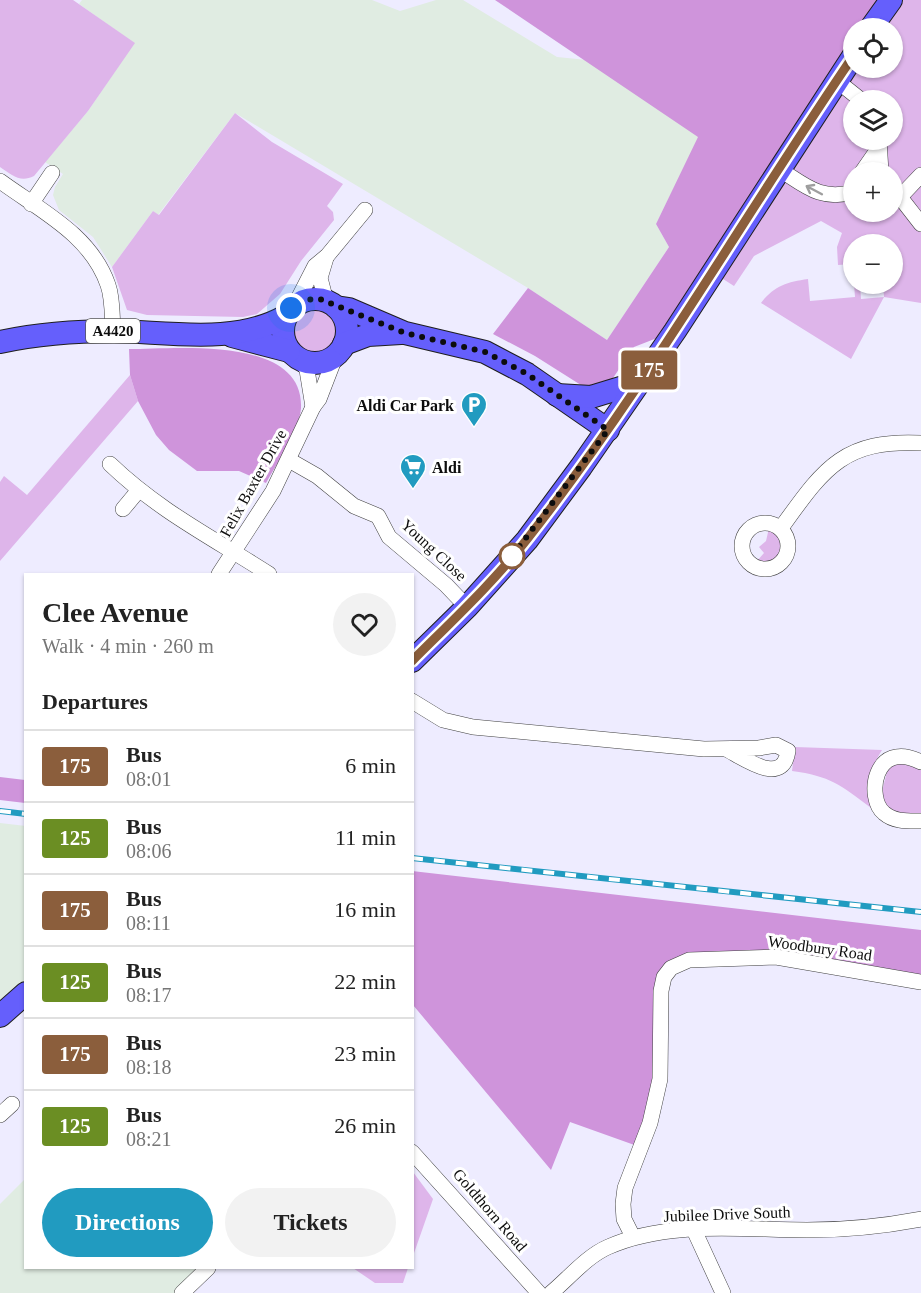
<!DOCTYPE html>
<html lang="en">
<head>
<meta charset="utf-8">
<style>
  :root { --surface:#fff; --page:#f2f2f2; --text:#222; --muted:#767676; --line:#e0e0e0; --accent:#219bc0 }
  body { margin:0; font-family:Georgia,serif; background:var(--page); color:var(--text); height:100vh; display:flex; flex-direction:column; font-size:22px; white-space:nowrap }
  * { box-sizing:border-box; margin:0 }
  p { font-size:20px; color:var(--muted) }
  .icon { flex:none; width:33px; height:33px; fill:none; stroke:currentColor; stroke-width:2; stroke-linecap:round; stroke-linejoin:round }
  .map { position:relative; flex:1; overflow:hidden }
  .side { position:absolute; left:24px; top:573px; width:390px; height:696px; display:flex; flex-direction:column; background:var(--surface); border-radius:0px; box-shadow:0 2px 4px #0004 }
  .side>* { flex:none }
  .badge { padding:0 12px; border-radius:4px; font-size:21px; line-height:39px }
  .tools { position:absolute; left:843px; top:18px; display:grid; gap:12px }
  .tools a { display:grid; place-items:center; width:60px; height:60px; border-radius:50%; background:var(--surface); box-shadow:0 2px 4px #0004; font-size:30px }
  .you { position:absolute; width:30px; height:30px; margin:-15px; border:4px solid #fff; border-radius:50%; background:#1a73e8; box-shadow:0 0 0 9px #1a73e833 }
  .map>.badge { position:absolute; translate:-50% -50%; box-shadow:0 0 0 3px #fff }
  h2 { padding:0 18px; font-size:22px; line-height:54px }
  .round { display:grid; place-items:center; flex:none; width:63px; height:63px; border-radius:32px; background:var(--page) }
  .head { display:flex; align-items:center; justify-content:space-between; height:102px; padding:0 18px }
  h1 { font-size:28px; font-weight:700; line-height:45px }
  .action { display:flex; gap:12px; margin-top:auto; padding:12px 18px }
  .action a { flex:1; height:69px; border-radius:36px; background:var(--accent); color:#fff; font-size:24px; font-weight:700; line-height:69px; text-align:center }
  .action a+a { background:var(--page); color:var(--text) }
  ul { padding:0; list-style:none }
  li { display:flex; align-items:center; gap:18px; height:72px; padding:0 18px; border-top:2px solid var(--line) }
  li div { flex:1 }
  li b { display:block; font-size:22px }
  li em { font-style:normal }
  li .badge { min-width:66px; font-weight:700; text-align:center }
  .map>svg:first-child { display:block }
  .industrial { fill:#e0ece2 }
  .green { fill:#deb5ea; fill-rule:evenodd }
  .forest { fill:#cf94db }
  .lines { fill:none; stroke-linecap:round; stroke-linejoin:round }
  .street-casing { stroke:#404040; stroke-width:16 }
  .primary-casing { stroke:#1e1e1e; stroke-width:24 }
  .street { stroke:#fff; stroke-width:15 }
  .primary { stroke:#655ffc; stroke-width:22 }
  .rail-casing { stroke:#219bc0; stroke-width:6 }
  .rail { stroke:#fff; stroke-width:4; stroke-dasharray:11; stroke-linecap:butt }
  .oneway { stroke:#9e9e9e }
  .line-casing { stroke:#fff; stroke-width:14 }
  .line { stroke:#8b5e3c; stroke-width:9 }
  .walk { stroke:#0d0d0d; stroke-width:6; stroke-dasharray:0 10.8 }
  .stop-dot { fill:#fff; stroke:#8b5e3c; stroke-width:3 }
  .labels { text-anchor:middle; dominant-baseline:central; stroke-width:6; stroke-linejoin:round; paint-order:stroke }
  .shield { fill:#fff; stroke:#565656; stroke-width:1.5 }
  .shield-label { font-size:15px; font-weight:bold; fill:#0d0d0d }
  .poi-label { font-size:16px; font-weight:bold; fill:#0d0d0d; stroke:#fff; text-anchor:end }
  .street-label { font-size:16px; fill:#0d0d0d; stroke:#fff }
</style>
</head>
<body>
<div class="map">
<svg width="921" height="1293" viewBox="0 0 921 1293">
  <rect width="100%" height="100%" fill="#eeecff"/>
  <!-- industrial -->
  <g class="industrial">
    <path d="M82,0H372L400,11L436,0H463L557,57L587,60L699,137L656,224L669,247L607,340L528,288L235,113L158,215L153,211L112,267L93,237L59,210L53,195L55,187L63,174L45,162L88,111L134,43L79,4Z"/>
    <path d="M0,823L26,826L25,993L0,1016Z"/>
    <path d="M25,1179L26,1268H208L182,1293H0V1204Z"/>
  </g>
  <!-- green -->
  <g class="green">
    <path d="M0,0H73L135,43L88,111L34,176C20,183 12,175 0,167Z"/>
    <path d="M891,0H921V303L884,297L851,359L761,303C774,286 787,282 808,279L810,301L855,297L854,284H860L861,299L884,297L883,284H892V244H854L853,278L852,264L838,265L837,247L842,233L821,221L754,256L734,286L712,272L854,68H892V28H871ZM854,100H892V140H854ZM854,172H892V212H854Z"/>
    <path d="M235,113L272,142L343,184L327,206L333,212L334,220L301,261L280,294L257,314L243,317L147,315L127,310L112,267L153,211L159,215Z"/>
    <circle cx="314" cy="331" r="24"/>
    <path d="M130,375L138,401L0,561V482L4,476L27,495Z"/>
    <path d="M769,528C783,533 787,545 780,558L770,565L758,564L757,561L764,553L759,547L766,541Z"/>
    <path d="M795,747L882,750C870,769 870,785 871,808C841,785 830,776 792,771Z"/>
    <path d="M898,761H911L921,769V815L895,814L880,799L888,768Z"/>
    <path d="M413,1172L433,1199L413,1256Z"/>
    <path d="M353,1268H408L403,1283H375Z"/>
  </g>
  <!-- forest -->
  <g class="forest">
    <path d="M495,0H892L872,28H854L853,56L675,331L634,347L613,378L594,388L584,387L535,356L493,334L528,288L607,340L669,247L656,224L698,137Z"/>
    <path d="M129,349C176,349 304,335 301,408C300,429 276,465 266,483L239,471H197L169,450L156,435L138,401L130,375Z"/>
    <path d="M0,777L25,780V803L0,800Z"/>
    <path d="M412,871L921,930V982L776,957L689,960L664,977L660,1079L640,1147L570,1122L551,1170L413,1005Z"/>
  </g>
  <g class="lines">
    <defs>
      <g id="street">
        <path d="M836,80L861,100"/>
        <path d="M879,140L881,172"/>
        <path d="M779,169C806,186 820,201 854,192"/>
        <path d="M862,172L878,149"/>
        <path d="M0,181C41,211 91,235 108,285C113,299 112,317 113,331"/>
        <path d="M892,192L900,197L921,224"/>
        <path d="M900,197L921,175"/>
        <path d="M31,204L52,173"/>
        <path d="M326,301L320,278L326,258"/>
        <path d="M295,305L315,266L327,256L365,210"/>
        <path d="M301,360L307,370L313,407L319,399L336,355"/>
        <path d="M289,460L317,476L354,506L378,516L389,537L446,585L467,607"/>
        <path d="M110,464C159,511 213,538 269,574"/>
        <path d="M123,509L138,491"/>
        <circle cx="765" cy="546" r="23"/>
        <path d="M781,528C823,470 842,439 921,443"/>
        <path d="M219,574L273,491L313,407"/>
        <path d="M412,701L443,720L473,727L704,749L759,748L776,745L788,751C783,787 745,759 726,749"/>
        <path d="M921,762C873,738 866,799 884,813C894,822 908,821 921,821"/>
        <path d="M0,1115L12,1104"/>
        <path d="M412,1152L539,1293"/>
        <path d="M694,1230L723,1293"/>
        <path d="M633,1237L624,1219L623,1204L625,1188L650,1123L660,1079L661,991L664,977L671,968L689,960L776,957L921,982"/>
        <path d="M182,1293L208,1268"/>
        <path d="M551,1293C568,1279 587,1256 608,1247C668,1220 743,1230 807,1230C845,1230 884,1226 921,1219"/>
      </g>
      <g id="primary">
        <path d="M871,28L891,0"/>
        <circle cx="315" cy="331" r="32"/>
        <path d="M336,307L349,309L405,333L485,352L527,374L608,430"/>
        <path d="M232,336L289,351"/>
        <path d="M0,342C37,334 77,331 114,331C169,332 236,345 286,316"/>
        <path d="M344,344L368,335L401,333"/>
        <path d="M557,395L591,397L640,382"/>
        <path d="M412,661L467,607L527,540L581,467L675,331L854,55"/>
        <path d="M0,1016L26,993"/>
      </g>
    </defs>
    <!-- street casing -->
    <use href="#street" class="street-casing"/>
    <!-- primary casing -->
    <use href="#primary" class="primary-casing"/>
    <!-- street -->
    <use href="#street" class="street"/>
    <!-- primary -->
    <use href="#primary" class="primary"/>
    <defs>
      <g id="rail">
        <path d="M0,811L26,814"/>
        <path d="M412,858L921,912"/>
      </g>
    </defs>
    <!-- rail casing -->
    <use href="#rail" class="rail-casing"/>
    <!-- rail -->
    <use href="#rail" class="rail"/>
  </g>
  <!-- one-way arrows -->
  <defs><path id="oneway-shaft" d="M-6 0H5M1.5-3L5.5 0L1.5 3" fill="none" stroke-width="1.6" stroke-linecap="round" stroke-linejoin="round" transform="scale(1.5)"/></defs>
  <use class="oneway" href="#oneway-shaft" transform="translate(814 190) rotate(-152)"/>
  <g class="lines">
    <defs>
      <path id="line" d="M412,661C452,621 494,582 528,538C648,385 744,216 854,55"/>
    </defs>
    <!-- line casing -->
    <use href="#line" class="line-casing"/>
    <!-- line -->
    <use href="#line" class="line"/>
    <!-- walk -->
    <path class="walk" d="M291,308L304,300L320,299L405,333L485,352L527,374L608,430L512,556"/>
  </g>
  <!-- icons -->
  <defs>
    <symbol id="parking-pin" viewBox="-11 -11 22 30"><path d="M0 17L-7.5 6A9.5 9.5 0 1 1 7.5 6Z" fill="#219bc0" stroke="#fff"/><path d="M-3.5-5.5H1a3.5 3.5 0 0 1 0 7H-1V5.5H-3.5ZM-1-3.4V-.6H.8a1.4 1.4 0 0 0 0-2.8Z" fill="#fff"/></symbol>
    <symbol id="supermarket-pin" viewBox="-11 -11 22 30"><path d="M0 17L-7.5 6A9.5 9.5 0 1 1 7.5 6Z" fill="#219bc0" stroke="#fff"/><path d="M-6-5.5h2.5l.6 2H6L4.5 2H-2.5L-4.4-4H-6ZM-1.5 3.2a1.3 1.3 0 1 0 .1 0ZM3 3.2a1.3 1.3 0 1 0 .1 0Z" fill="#fff"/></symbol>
  </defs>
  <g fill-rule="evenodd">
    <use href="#parking-pin" x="459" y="390" width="30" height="40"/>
    <use href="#supermarket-pin" x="398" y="452" width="30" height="40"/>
  </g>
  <!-- markers -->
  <circle class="stop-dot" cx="512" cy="556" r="12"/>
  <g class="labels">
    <!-- shield labels -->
    <rect class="shield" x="86" y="319" width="54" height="24" rx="4.5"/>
    <g class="shield-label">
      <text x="113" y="331">A4420</text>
    </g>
    <!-- poi labels -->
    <g class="poi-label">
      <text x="454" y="405">Aldi Car Park</text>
      <text x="432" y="467" text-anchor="start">Aldi</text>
    </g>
    <!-- street labels -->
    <g class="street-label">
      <text transform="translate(253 483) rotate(-61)">Felix Baxter Drive</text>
      <text transform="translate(434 550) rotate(43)">Young Close</text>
      <text transform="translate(820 948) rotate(8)">Woodbury Road</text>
      <text transform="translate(490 1210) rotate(49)">Goldthorn Road</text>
      <text transform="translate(727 1214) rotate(-2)">Jubilee Drive South</text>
    </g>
  </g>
</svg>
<div class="tools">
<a><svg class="icon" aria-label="locate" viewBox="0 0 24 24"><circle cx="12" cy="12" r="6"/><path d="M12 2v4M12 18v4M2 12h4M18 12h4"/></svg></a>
<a><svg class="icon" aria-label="layers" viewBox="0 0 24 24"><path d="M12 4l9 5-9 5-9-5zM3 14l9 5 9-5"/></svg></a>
<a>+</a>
<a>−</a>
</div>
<div class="you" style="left:291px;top:308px"></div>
<b class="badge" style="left:649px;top:370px;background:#8b5e3c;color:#fff">175</b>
<section class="side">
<div class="head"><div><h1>Clee Avenue</h1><p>Walk · 4 min · 260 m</p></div><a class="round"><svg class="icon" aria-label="heart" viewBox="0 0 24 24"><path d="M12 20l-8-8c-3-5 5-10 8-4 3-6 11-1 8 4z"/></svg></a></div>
<h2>Departures</h2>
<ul>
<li><span class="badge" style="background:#8b5e3c;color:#fff">175</span><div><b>Bus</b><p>08:01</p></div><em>6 min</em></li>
<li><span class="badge" style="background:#6b8e23;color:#fff">125</span><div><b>Bus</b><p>08:06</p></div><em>11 min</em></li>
<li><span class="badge" style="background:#8b5e3c;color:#fff">175</span><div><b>Bus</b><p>08:11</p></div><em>16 min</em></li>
<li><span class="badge" style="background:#6b8e23;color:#fff">125</span><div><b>Bus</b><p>08:17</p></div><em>22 min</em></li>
<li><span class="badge" style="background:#8b5e3c;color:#fff">175</span><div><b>Bus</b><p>08:18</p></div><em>23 min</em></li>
<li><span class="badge" style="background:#6b8e23;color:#fff">125</span><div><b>Bus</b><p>08:21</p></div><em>26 min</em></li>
</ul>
<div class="action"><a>Directions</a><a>Tickets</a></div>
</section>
</div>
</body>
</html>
